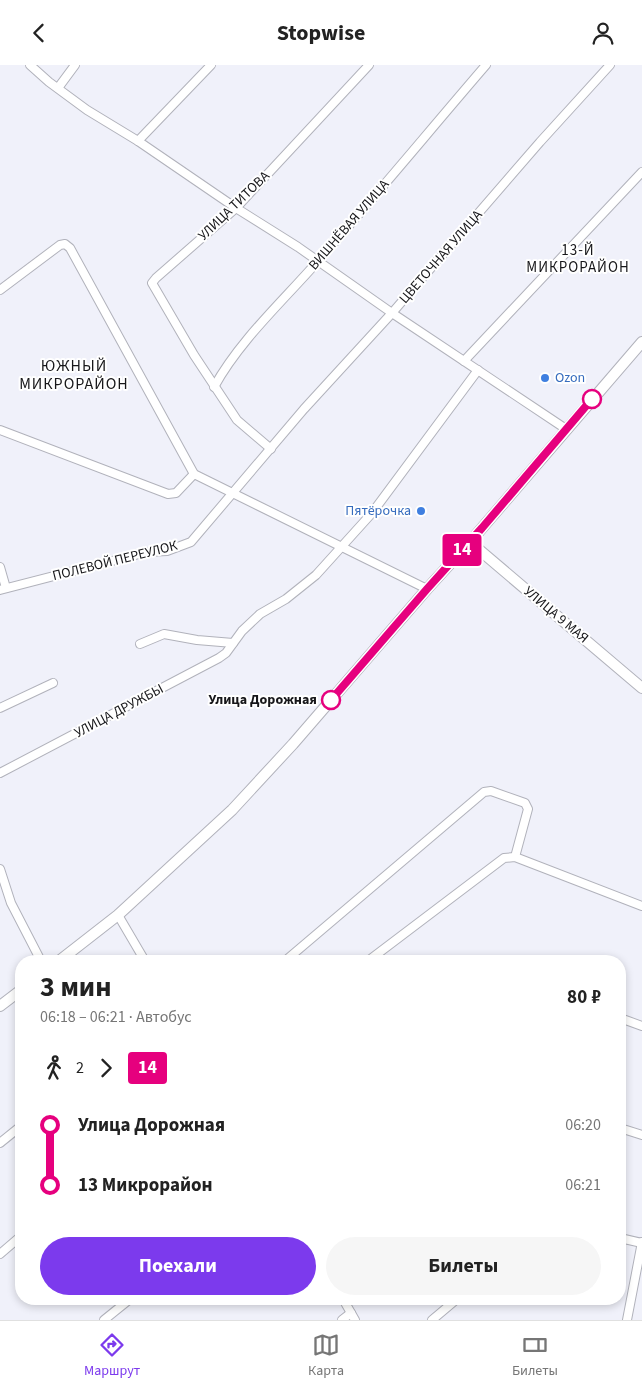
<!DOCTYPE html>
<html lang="ru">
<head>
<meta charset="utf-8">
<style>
  :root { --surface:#fff; --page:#f6f6f6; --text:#222; --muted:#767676; --line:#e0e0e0; --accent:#7c3aed }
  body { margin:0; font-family:"Source Sans 3",sans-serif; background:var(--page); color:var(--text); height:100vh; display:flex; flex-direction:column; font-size:19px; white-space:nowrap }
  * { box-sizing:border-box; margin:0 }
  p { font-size:16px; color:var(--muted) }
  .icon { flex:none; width:28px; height:28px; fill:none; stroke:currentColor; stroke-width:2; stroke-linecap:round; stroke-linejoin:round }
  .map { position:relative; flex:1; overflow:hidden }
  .side { position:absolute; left:15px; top:890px; width:611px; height:350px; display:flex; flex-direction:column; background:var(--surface); border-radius:20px; box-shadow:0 2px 8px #0003 }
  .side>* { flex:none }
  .badge { padding:0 10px; border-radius:4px; font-size:18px; line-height:32px }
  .map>.badge { position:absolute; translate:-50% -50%; box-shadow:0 0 0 2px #fff }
  .legs { display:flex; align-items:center; gap:8px; height:55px; padding:0 25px; font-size:16px }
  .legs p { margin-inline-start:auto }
  .headline { display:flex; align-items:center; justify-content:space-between; height:85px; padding:0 25px }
  h1 { font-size:28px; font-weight:700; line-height:38px }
  .button { display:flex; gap:10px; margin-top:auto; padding:10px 25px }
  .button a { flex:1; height:58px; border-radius:30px; background:var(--accent); color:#fff; font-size:20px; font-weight:700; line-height:58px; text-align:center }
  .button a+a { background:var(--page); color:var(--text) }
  ul { padding:0 25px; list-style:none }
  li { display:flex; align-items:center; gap:18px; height:60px; font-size:19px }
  li i { display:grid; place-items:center; width:8px; height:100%; margin:0 6px; background:currentColor }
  li i::after { content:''; width:12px; height:12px; margin:-6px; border:4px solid; border-radius:50%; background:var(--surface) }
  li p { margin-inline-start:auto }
  li:first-child i { background:linear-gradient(#0000 50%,currentColor 0) }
  li:last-child i { background:linear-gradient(currentColor 50%,#0000 0) }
  header { display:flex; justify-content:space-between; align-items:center; height:65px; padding:0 25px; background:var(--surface); font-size:22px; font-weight:700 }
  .tabs { display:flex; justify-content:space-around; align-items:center; height:70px; border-top:1px solid var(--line); background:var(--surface); font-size:14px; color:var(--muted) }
  .tabs a { display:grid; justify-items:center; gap:2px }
  .tabs .active { color:var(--accent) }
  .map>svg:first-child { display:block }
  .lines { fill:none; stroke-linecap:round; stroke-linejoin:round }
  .minor-casing { stroke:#b1b2bb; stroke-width:10 }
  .major-casing { stroke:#b1b2bb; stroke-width:12 }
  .minor { stroke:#fff; stroke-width:8 }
  .major { stroke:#fff; stroke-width:10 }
  .line-1-casing { stroke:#fff; stroke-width:11 }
  .line-1 { stroke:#e6007e; stroke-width:8 }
  .shop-dot { fill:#3f7fe0; stroke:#fff; stroke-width:2 }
  .stop-1-dot { fill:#fff; stroke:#e6007e; stroke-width:2.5 }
  .labels { text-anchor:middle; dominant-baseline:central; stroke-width:4; stroke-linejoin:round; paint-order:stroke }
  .street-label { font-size:14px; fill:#17171a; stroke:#fff }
  .shop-label { font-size:14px; fill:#366cbe; stroke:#fff; text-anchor:start }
  .stop-label { font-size:14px; font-weight:bold; fill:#17171a; stroke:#fff; text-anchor:end }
  .neighbourhood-label { font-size:15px; letter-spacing:1px; fill:#17171a; stroke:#fff }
  .quarter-label { font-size:16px; letter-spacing:1px; fill:#17171a; stroke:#fff }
</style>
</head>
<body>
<header><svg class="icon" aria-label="back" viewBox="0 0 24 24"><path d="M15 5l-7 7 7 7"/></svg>Stopwise<svg class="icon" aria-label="person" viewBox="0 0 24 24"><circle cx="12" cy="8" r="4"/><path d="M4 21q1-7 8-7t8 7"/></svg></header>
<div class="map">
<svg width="642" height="1255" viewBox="0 0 642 1255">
  <rect width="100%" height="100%" fill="#f0f1fa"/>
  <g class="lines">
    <defs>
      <g id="minor">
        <path d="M30,0L49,17L87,45L138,76L236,143L298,182L392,248L566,364"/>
        <path d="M58,23L75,0"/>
        <path d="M138,76L211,0"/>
        <path d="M0,225L60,180L65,179L70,183L194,409L427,524"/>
        <path d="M464,296L642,107"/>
        <path d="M214,322C240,275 282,237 318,196C375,132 430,65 486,0"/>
        <path d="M0,365L168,429L176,428L194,409"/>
        <path d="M271,384L237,355L194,290L152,218L156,213L236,143L369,0"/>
        <path d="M0,502L6,523"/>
        <path d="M0,525L147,487L167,486L191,477L304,344L392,248L540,77L610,0"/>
        <path d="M140,579L164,569L197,575L233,578"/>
        <path d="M0,643L53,618"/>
        <path d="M0,708L219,593L226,588L242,566L260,549L286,534L316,510L372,448L478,305"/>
        <path d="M0,804L11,838L41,896"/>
        <path d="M118,850L145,896"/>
        <path d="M285,896L484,727L491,726L525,738L528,744L515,792"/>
        <path d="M368,896L504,793L515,792L642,841"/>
        <path d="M620,953L642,961"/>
        <path d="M620,1063L642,1070"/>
        <path d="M0,1078L21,1061"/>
        <path d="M620,1173L642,1178"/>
        <path d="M0,1189L21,1171"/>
        <path d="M343,1234L355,1255"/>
        <path d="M104,1255L130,1234"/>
        <path d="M342,1255L351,1248"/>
        <path d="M432,1255L457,1234"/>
        <path d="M627,1255L642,1177"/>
      </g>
      <g id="major">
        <path d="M470,477L642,623"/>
        <path d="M59,896L118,850L232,745L293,679L427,524L470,477L642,277"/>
        <path d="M0,941L21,925"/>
      </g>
    </defs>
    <!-- minor casing -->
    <use href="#minor" class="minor-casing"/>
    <!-- major casing -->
    <use href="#major" class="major-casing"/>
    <!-- minor -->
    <use href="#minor" class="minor"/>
    <!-- major -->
    <use href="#major" class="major"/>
  </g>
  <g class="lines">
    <defs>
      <path id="line-1" d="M331,635L427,524L482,463L592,334"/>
    </defs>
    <!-- line-1 casing -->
    <use href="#line-1" class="line-1-casing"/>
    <!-- line-1 -->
    <use href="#line-1" class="line-1"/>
  </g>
  <!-- markers -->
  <g class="shop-dot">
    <circle cx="545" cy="313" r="5"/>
    <circle cx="421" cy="446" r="5"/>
  </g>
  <g class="stop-1-dot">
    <circle cx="592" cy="334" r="9"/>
    <circle cx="331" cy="635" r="9"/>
  </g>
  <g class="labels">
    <!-- street labels -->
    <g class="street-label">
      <text transform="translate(234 141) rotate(-44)">УЛИЦА ТИТОВА</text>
      <text transform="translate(349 160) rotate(-49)">ВИШНЁВАЯ УЛИЦА</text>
      <text transform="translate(441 192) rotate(-49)">ЦВЕТОЧНАЯ УЛИЦА</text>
      <text transform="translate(115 496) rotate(-14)">ПОЛЕВОЙ ПЕРЕУЛОК</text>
      <text transform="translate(556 550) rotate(40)">УЛИЦА 9 МАЯ</text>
      <text transform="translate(119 646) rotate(-28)">УЛИЦА ДРУЖБЫ</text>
    </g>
    <!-- shop labels -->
    <g class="shop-label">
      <text x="555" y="313">Ozon</text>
      <text x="411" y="446" text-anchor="end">Пятёрочка</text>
    </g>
    <!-- stop labels -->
    <g class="stop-label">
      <text x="317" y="635">Улица Дорожная</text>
    </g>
    <!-- neighbourhood labels -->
    <g class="neighbourhood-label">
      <text x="578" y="185">13-Й<tspan x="578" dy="17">МИКРОРАЙОН</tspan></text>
    </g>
    <!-- quarter labels -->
    <g class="quarter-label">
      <text x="74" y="301">ЮЖНЫЙ<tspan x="74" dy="18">МИКРОРАЙОН</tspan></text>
    </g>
  </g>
</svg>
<b class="badge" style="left:462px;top:485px;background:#e6007e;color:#fff">14</b>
<section class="side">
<div class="headline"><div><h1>3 мин</h1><p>06:18 – 06:21 · Автобус</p></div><b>80 ₽</b></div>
<div class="legs"><svg class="icon" aria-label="walk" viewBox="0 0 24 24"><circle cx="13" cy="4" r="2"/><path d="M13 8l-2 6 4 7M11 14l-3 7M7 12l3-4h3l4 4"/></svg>2<svg class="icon" aria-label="forward" viewBox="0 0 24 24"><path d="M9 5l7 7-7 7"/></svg><b class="badge" style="background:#e6007e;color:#fff">14</b></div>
<ul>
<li><i style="color:#e6007e"></i><b>Улица Дорожная</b><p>06:20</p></li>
<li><i style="color:#e6007e"></i><b>13 Микрорайон</b><p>06:21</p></li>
</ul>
<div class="button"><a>Поехали</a><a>Билеты</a></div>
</section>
</div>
<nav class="tabs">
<a class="active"><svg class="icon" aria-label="directions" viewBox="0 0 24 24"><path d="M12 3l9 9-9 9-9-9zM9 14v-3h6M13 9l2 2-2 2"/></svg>Маршрут</a>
<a><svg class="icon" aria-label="map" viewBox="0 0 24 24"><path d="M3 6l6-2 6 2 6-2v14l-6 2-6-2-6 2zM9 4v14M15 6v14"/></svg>Карта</a>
<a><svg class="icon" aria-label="tickets" viewBox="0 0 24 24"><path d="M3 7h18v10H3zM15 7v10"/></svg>Билеты</a>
</nav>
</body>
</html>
